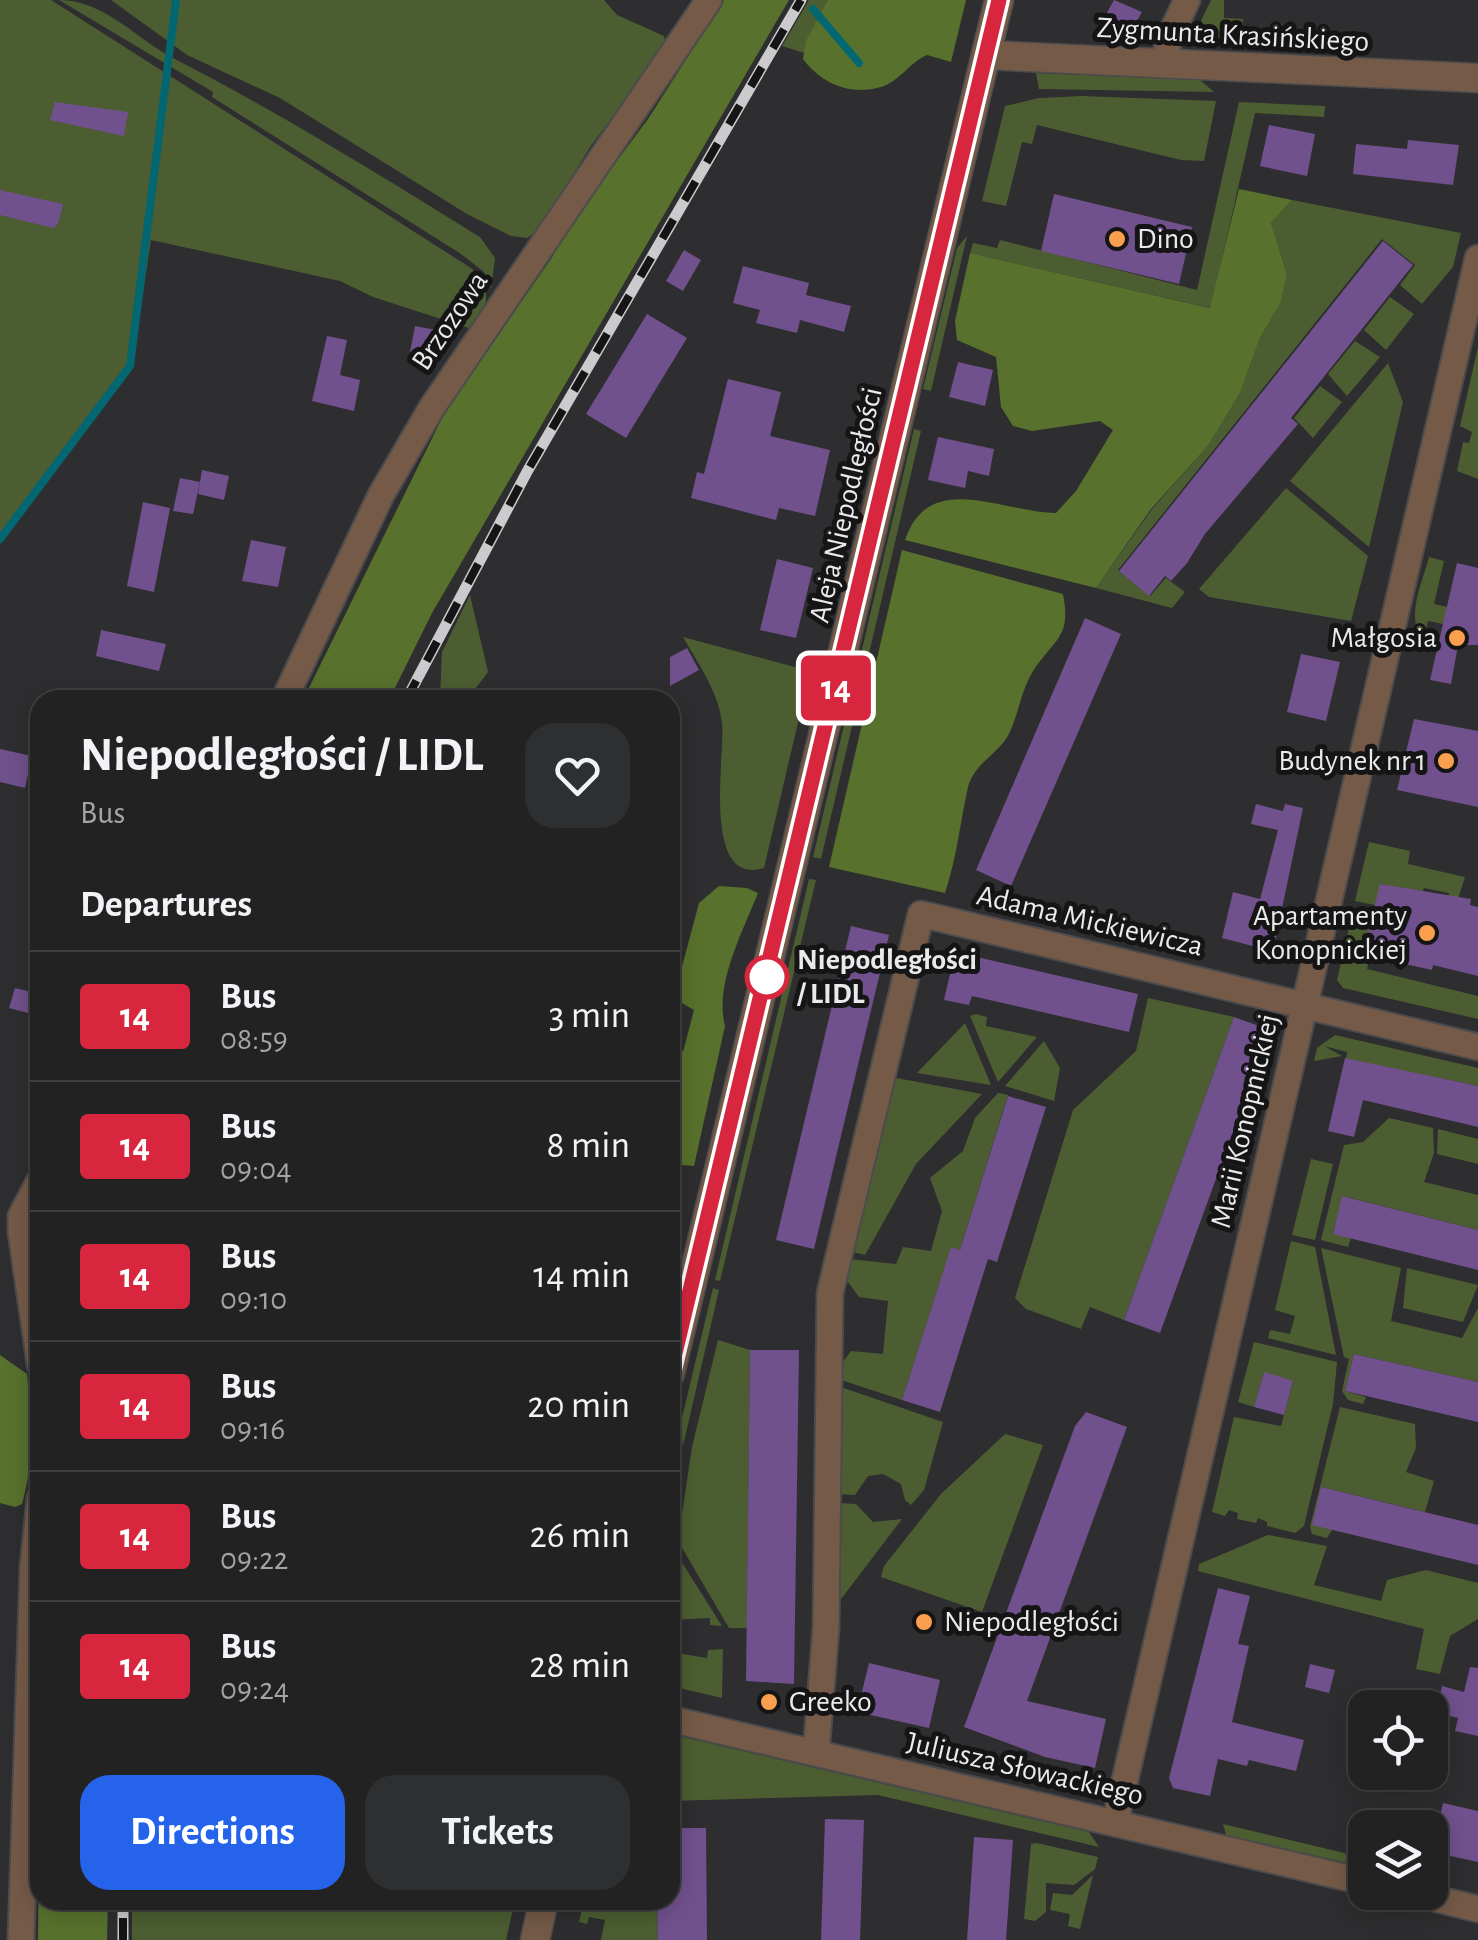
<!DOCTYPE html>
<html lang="en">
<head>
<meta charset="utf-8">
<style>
  :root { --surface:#222223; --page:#2e2f30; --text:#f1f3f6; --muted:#a2a4a6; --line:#3f3f41; --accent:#2563eb }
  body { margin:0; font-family:"Alegreya Sans",sans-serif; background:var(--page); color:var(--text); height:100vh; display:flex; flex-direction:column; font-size:38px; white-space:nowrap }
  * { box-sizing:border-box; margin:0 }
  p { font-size:32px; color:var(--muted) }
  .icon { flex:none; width:55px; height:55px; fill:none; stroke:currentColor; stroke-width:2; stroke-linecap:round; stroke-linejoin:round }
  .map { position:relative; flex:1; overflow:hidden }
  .details { position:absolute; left:30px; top:690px; width:650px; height:1220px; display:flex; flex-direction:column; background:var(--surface); border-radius:30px; box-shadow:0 5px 25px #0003,0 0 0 2px var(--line) }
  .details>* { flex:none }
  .badge { padding:0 20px; border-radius:8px; font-size:35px; line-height:65px }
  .tools { position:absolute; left:1348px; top:1690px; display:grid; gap:20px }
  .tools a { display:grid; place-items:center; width:100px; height:100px; border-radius:20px; background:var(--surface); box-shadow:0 5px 25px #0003,0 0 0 2px var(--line); font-size:50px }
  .map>.badge { position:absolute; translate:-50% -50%; box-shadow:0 0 0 5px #fff }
  h2 { padding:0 50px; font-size:38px; line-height:90px }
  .round { display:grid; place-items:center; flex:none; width:105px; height:105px; border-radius:30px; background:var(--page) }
  .head { display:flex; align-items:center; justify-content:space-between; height:170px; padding:0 50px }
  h1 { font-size:48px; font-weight:700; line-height:75px }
  .action { display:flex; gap:20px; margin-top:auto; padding:20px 50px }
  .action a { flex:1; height:115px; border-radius:30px; background:var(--accent); color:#fff; font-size:40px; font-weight:700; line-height:115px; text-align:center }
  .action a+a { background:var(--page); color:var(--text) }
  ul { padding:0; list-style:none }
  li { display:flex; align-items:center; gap:30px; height:130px; padding:0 50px; border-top:2px solid var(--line) }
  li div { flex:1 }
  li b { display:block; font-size:38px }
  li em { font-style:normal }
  li .badge { min-width:110px; font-weight:700; text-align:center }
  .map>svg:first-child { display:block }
  .green { fill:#4c5e31 }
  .forest { fill:#58722d }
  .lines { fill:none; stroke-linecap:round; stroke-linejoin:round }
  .stream { stroke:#036772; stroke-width:8 }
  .building { fill:#71518d }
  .minor-casing { stroke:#4c4b4d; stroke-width:29 }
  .tertiary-casing { stroke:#4c4b4d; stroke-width:31 }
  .minor { stroke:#755a48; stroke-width:25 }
  .tertiary { stroke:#755a48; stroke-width:28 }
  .rail-casing { stroke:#cbcacc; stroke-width:11 }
  .rail { stroke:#161516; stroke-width:8; stroke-dasharray:22; stroke-linecap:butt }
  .line-casing { stroke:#fff; stroke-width:22 }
  .line { stroke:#d7263d; stroke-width:15 }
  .poi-dot { fill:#fa9f4e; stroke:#161516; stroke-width:4 }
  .stop-dot { fill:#fff; stroke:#d7263d; stroke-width:5 }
  .labels { text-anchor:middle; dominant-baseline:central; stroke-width:10; stroke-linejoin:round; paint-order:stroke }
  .street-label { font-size:30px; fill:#eae9eb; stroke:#161516 }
  .poi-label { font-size:30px; fill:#eae9eb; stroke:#161516; text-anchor:start }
  .stop-label { font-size:30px; font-weight:bold; fill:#eae9eb; stroke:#161516; text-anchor:start }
</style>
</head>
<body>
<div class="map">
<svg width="1478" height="1940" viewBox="0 0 1478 1940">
  <rect width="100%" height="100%" fill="#2e2d2f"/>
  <!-- green -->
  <g class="green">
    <path d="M0,0H51L471,268C493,290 488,305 475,330L373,297L340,281L151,240L131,371L0,544Z"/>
    <path d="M59,0C104,0 135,38 173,58C280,113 378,174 480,237L495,258L491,289L484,272L461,254L212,97L213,92Z"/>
    <path d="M111,0H604L617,15L664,36L666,46L590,147L541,228L527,238L511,236L467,214L280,98L187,55Z"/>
    <path d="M809,0H828L804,53L782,46Z"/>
    <path d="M1211,0H1224V18L1243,19V39L1278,40L1282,21V46L1204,41L1199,25Z"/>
    <path d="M1036,73L1200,80L1214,92L1039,89Z"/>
    <path d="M1082,96L1216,101L1204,161L1181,160L1037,125L1032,144L1022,142L1006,206L982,201L1005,106L1039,98Z"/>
    <path d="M1239,102L1325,106L1324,117L1255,113L1211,308L970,253L973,243L997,248L1000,240L1197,290Z"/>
    <path d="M1292,200L1461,233L1453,267L1422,304L1400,285L1415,265L1382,239L1118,570L1150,596L1166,578L1185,592L1172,608L1096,588L1152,509L1208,446L1240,393L1260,338L1281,302L1287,274L1271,223Z"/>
    <path d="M967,236L931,391L923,389L957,248Z"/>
    <path d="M1390,297L1414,314L1386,350L1364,330Z"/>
    <path d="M1355,341L1380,357L1347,396L1328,374Z"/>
    <path d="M1478,347V479L1457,471L1463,442L1469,443L1472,432L1460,426Z"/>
    <path d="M1388,363L1403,402L1369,547L1290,481Z"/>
    <path d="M1320,386L1342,402L1313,438L1294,418Z"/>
    <path d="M914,429L921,431L821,859L813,857Z"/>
    <path d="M1286,488L1368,556L1351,621L1209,597L1199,589Z"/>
    <path d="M1429,557L1444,561L1434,604L1478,614V631L1428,621L1423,640C1405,617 1422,584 1429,557Z"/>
    <path d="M470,595L488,672L476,688L446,699L440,696L442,652Z"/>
    <path d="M683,637L810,671L764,868C700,888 726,750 722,723C719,693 698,663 683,637Z"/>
    <path d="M1369,842L1410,851L1408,864L1465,877L1457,902L1448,900L1449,893L1424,888L1422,893L1381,884L1375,905L1355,901Z"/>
    <path d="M809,879L816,880L720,1281L715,1280Z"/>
    <path d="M1350,924L1376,930L1367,969L1478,996V1019L1343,988L1337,980Z"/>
    <path d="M1148,998L1234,1017L1124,1320L1090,1307L1081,1329L1026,1309L1015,1298L1073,1110L1136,1051Z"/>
    <path d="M976,1014L987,1017L986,1026L1037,1037L998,1082L970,1016Z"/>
    <path d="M965,1023L991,1085L917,1073Z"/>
    <path d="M1335,1035L1478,1068V1086L1346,1059L1347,1052L1324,1046L1342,1056L1314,1061L1317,1048Z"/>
    <path d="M1044,1041L1060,1068L1054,1101L1005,1086Z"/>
    <path d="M891,1077L982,1094L916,1164L865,1255L845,1250Z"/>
    <path d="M998,1093L1008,1095L960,1250L951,1248L902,1400L832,1377L851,1351L883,1354L888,1301L859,1297L840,1271V1258L896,1264L903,1247L931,1251L942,1211L930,1178L963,1151L975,1118Z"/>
    <path d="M1389,1118L1433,1128L1434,1153L1424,1182L1478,1195V1230L1343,1196L1333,1233L1351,1238L1348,1247L1321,1240L1344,1145L1363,1142Z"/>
    <path d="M1438,1129L1478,1139V1164L1437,1154Z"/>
    <path d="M1311,1159L1333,1164L1315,1240L1292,1235Z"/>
    <path d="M1291,1241L1315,1247L1336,1355L1268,1338L1270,1330L1290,1334L1295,1316L1275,1310Z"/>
    <path d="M1321,1248L1401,1268L1391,1321L1462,1338L1478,1308V1382L1354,1354L1345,1391L1366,1397L1363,1404L1348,1400L1342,1391L1349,1359L1344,1357Z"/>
    <path d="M1407,1268L1478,1285L1463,1322L1403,1308Z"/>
    <path d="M713,1288L719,1290L683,1446L680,1426Z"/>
    <path d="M718,1340L750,1350L747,1628H729L678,1541L692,1447Z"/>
    <path d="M1254,1342L1337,1362L1333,1404L1304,1526L1295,1533L1267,1526V1522L1258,1518L1256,1523L1237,1519L1238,1513L1229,1510L1225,1516L1212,1512L1234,1417L1281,1426L1293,1382L1264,1373L1254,1407L1238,1402Z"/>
    <path d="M832,1384L943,1422L924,1490L911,1505L905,1500L901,1484L883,1474L868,1476L855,1495L835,1494Z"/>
    <path d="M1340,1407L1415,1424L1416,1448L1406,1472L1434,1481L1425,1512L1321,1487L1332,1530L1327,1538L1312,1534L1310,1527Z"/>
    <path d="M1005,1434L1043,1445L982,1612L881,1577L884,1566L941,1494Z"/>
    <path d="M837,1503L856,1504L873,1522L902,1519L835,1607Z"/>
    <path d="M1268,1535L1327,1546L1314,1585L1381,1601L1387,1580L1426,1570L1478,1583V1619L1450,1636L1440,1674L1416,1669L1424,1629L1198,1571L1199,1564Z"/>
    <path d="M670,1552L676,1553L722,1626L710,1625V1618L670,1620Z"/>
    <path d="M723,1649L722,1698L675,1687L670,1681V1652L707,1658L708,1650Z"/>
    <path d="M670,1734L1089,1832L1099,1847L878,1795L670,1801Z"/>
    <path d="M1223,1824L1365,1858V1867L1226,1835Z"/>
    <path d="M1037,1843L1098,1857L1095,1869L1074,1885L1046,1883V1912L1035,1921L1024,1919L1031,1844Z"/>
    <path d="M1093,1875L1080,1929L1068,1926L1070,1914L1050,1910L1053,1893L1072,1895Z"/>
    <path d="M132,1900H515L506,1940H132Z"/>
    <path d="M584,1900H657L658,1940H601L605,1920L589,1917L587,1924L579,1922Z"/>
  </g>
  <!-- forest -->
  <g class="forest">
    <path d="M724,0H789L432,613L389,700H303L445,412L551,259L576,216L648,119Z"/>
    <path d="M828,0H966L951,62L927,55C910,62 900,81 881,87C849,96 821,83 803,59L806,41Z"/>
    <path d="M1239,189L1292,200L1271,223L1287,274L1281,302L1260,338L1240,393L1208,446L1151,509L1096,588L905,540C929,469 1000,512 1056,513L1076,491L1113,430L1100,421L1032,431L1013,426L1001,407L996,357L957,340L955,321L970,253L1210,308Z"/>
    <path d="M902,550L1063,594C1071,636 1057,637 1035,668C1019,692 1018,721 1006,739C994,756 974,765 968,787C960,823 957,857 945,893L829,867Z"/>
    <path d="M719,886L747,888L758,893C743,931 714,985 725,1026L694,1166L670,1164V1035L683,1052L694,1010L680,1002V974L699,903Z"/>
    <path d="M0,1355L27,1374C31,1420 35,1458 22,1504L15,1507L0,1503Z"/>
    <path d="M40,1724V1900H108L107,1940H38Z"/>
  </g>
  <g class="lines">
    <!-- stream -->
    <g class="stream">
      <path d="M813,9L859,63"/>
      <path d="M0,539L130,366L176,0"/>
    </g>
  </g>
  <!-- building -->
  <g class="building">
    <path d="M1114,0L1142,12L1126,40L1100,25Z"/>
    <path d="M55,102L128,112L124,136L50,120Z"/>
    <path d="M1269,125L1315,134L1307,176L1260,166Z"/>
    <path d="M1408,140L1459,145L1453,185L1353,174L1356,144L1407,149Z"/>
    <path d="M0,190L63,204L58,224L53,228L0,215Z"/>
    <path d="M1054,194L1192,227L1179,284L1041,251Z"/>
    <path d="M1383,241L1413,265L1291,418L1298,424L1205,534L1187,563L1171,581L1165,576L1149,596L1119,571Z"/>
    <path d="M684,250L701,260L683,291L666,281Z"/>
    <path d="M743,266L809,283L806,295L851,306L844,332L800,320L797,333L756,323L760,310L733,303Z"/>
    <path d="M647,314L687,338L626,438L586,414Z"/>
    <path d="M415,326L436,330L430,356L410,352Z"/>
    <path d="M327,336L347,340L340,375L360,380L354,411L312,401Z"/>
    <path d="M958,362L993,370L985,406L949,397Z"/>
    <path d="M728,379L781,392L770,436L830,450L815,516L779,508L776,520L691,498L697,472L704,474Z"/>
    <path d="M938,437L994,449L989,476L968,471L965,488L928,480Z"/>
    <path d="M202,470L229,476L224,500L198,494Z"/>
    <path d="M180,478L200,482L193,514L173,511Z"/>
    <path d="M143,502L170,508L154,592L127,586Z"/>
    <path d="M251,540L286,547L278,587L242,581Z"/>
    <path d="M777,559L813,568L796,638L760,630Z"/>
    <path d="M1457,563L1478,568V645H1458L1451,684L1430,680Z"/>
    <path d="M1085,618L1121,634L1011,886L976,870Z"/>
    <path d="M101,630L166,644L159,671L96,656Z"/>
    <path d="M687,648L699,670L670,686V657Z"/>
    <path d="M1301,654L1340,662L1326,721L1287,712Z"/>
    <path d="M1414,719L1478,731V807L1397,790Z"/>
    <path d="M0,749L32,756L25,788L0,782Z"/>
    <path d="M1256,804L1283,811L1285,804L1303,808L1275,942L1264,949L1222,938L1233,892L1260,899L1278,830L1251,824Z"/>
    <path d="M1380,884L1471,899L1470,905L1478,907V976L1433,965L1432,970L1405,964L1407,957L1371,949L1375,936L1368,932Z"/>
    <path d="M851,926L889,935L814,1249L776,1240Z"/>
    <path d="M955,952L1138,994L1129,1032L972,996L969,1005L944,1000Z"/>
    <path d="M15,988L40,994V1016L9,1008Z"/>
    <path d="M1234,1017L1270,1030L1160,1333L1124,1320Z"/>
    <path d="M1345,1058L1478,1086V1127L1363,1100L1354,1137L1328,1131Z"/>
    <path d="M1008,1096L1046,1107L997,1262L988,1259L940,1412L902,1400L951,1247L960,1250Z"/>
    <path d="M1342,1196L1478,1230V1270L1333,1234Z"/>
    <path d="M750,1350H799L794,1684L746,1681Z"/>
    <path d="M1354,1354L1478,1382V1422L1345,1391Z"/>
    <path d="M1264,1372L1293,1381L1284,1415L1254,1407Z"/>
    <path d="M1086,1412L1127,1427L1027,1701L1106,1719L1095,1768L1045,1757L964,1727L1075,1426Z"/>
    <path d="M1321,1487L1478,1525V1565L1312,1525Z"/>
    <path d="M1218,1588L1250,1596L1238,1644L1249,1646L1232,1722L1304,1740L1296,1771L1249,1760L1247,1766L1218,1759L1210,1796L1173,1788L1169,1778Z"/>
    <path d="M869,1663L940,1680L929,1728L857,1712Z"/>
    <path d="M1310,1664L1335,1670L1329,1693L1305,1687Z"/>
    <path d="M1470,1667L1478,1668V1736L1455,1731L1458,1718L1436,1713L1442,1686L1464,1692Z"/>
    <path d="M1443,1803L1478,1811V1862L1432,1852Z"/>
    <path d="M825,1819L864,1820L860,1940H821Z"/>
    <path d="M670,1828H706L707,1940H658L657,1900H670Z"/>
    <path d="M974,1837L1013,1840L1006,1940H967Z"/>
  </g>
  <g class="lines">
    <defs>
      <g id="minor">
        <path d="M1163,65L1170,36L1187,0"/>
        <path d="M284,700L381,495L431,409L709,0"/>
        <path d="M40,1180L21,1216V1232L40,1364"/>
        <path d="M670,1719L1365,1882"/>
        <path d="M816,1753L826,1628L830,1293L921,914L1478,1047"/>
        <path d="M1115,1823L1478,258"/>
        <path d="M1408,1892L1478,1909"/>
        <path d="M21,1940L33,1567L40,1499"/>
      </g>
      <g id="tertiary">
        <path d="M986,55L1478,78"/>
        <path d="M670,1374L999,0"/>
        <path d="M535,1940L544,1900"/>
      </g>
    </defs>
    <!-- minor casing -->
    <use href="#minor" class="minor-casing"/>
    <!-- tertiary casing -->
    <use href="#tertiary" class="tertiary-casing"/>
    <!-- minor -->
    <use href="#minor" class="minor"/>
    <!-- tertiary -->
    <use href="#tertiary" class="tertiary"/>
    <defs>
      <g id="rail">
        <path d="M406,700L528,470L801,0"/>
        <path d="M123,1940V1900"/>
      </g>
    </defs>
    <!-- rail casing -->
    <use href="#rail" class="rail-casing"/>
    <!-- rail -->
    <use href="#rail" class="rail"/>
  </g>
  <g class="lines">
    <defs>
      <path id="line" d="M670,1374L999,0"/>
    </defs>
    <!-- line casing -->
    <use href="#line" class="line-casing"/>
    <!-- line -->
    <use href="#line" class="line"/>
  </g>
  <!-- markers -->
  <g class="poi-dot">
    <circle cx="1117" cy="239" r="10"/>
    <circle cx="1457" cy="638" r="10"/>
    <circle cx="1446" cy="761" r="10"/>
    <circle cx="1427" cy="933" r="10"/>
    <circle cx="924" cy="1622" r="10"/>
    <circle cx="769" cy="1702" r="10"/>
  </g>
  <circle class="stop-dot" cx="767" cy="977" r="20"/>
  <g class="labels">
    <!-- street labels -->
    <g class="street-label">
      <text transform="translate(1233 35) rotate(3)">Zygmunta Krasińskiego</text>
      <text transform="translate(450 321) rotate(-56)">Brzozowa</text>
      <text transform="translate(846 505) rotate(-77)">Aleja Niepodległości</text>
      <text transform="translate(1090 921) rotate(13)">Adama Mickiewicza</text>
      <text transform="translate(1245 1121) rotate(-77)">Marii Konopnickiej</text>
      <text transform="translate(1025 1769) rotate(13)">Juliusza Słowackiego</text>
    </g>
    <!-- poi labels -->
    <g class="poi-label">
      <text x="1137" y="239">Dino</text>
      <text x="1437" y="638" text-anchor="end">Małgosia</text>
      <text x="1426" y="761" text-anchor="end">Budynek nr 1</text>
      <text x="1407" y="916" text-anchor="end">Apartamenty<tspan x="1407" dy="34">Konopnickiej</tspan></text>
      <text x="944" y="1622">Niepodległości</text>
      <text x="789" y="1702">Greeko</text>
    </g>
    <!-- stop labels -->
    <g class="stop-label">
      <text x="797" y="960">Niepodległości<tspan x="797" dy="34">/ LIDL</tspan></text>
    </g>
  </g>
</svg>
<div class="tools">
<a><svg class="icon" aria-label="locate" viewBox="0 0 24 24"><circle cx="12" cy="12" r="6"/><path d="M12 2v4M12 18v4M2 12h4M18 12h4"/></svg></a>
<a><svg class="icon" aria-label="layers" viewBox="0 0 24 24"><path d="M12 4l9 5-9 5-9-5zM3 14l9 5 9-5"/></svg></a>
</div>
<b class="badge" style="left:836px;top:688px;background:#d7263d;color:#fff">14</b>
<section class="details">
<div class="head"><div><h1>Niepodległości / LIDL</h1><p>Bus</p></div><a class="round"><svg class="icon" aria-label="heart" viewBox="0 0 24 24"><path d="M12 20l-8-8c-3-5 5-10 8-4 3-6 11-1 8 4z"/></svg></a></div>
<h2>Departures</h2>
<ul>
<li><span class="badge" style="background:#d7263d;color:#fff">14</span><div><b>Bus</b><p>08:59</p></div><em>3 min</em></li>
<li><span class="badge" style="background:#d7263d;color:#fff">14</span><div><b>Bus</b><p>09:04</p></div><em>8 min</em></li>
<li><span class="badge" style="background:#d7263d;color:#fff">14</span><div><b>Bus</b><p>09:10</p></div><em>14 min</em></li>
<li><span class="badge" style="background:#d7263d;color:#fff">14</span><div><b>Bus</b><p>09:16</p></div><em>20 min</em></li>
<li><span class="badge" style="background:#d7263d;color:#fff">14</span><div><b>Bus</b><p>09:22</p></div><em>26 min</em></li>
<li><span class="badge" style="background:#d7263d;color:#fff">14</span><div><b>Bus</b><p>09:24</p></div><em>28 min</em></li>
</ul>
<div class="action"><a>Directions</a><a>Tickets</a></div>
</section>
</div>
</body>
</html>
